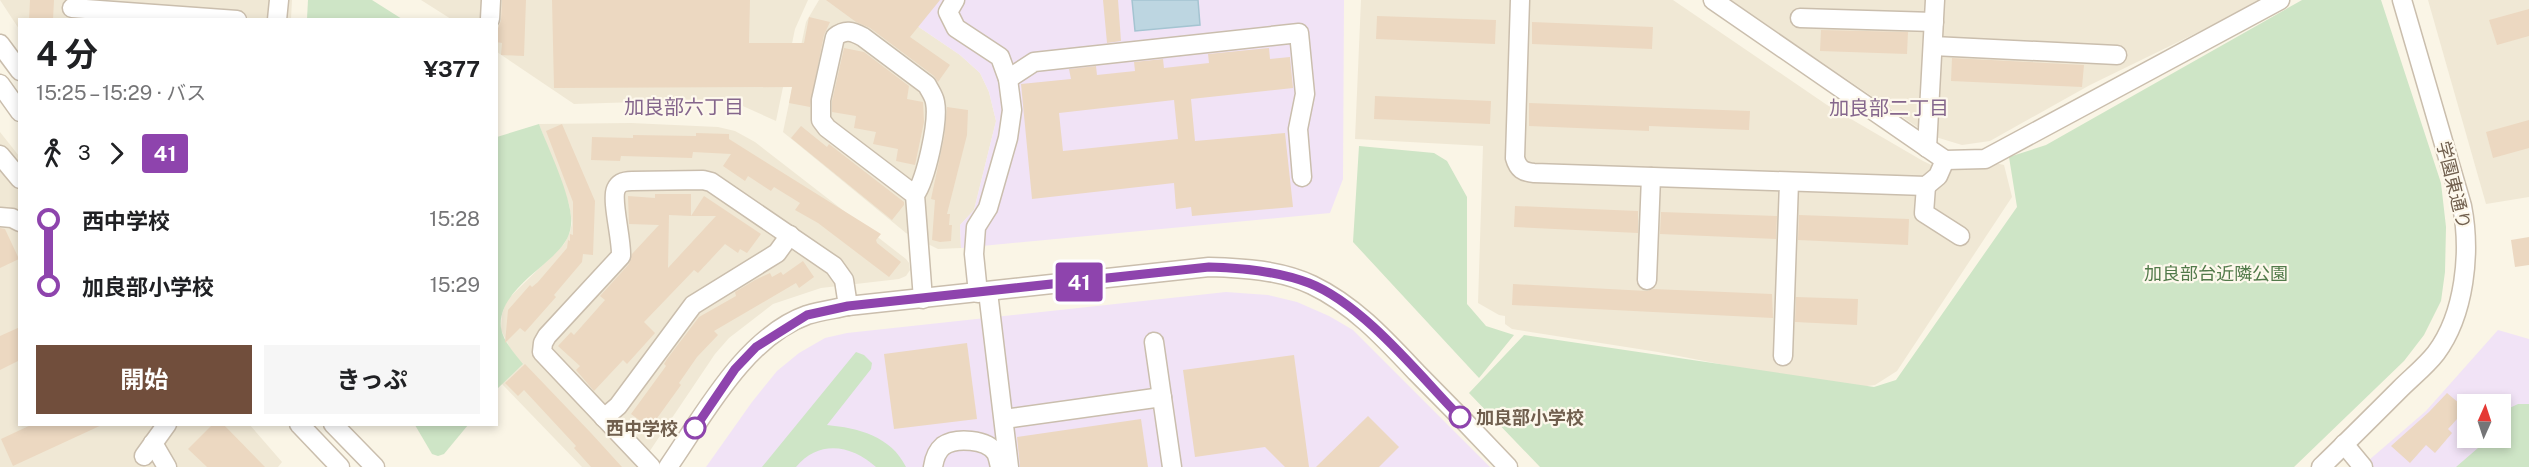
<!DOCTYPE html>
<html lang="ja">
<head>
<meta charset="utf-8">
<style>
  :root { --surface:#fff; --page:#f6f6f6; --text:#202124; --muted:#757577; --accent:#714e3c }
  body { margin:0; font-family:"Public Sans","Noto Sans JP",sans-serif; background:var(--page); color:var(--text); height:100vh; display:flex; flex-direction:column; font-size:22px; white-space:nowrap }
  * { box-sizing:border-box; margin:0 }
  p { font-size:20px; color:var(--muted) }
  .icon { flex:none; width:33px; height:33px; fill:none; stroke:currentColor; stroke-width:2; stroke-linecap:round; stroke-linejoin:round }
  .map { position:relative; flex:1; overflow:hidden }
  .details { position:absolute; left:18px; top:18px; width:480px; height:408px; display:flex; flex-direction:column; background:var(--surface); border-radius:0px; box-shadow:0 3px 9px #0003 }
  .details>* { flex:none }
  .badge { padding:0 12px; border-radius:4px; font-size:21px; line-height:39px }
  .needle { width:39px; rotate:3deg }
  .controls { position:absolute; left:2457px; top:394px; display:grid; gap:12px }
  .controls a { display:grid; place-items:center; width:54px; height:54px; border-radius:0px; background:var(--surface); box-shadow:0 3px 9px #0003; font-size:30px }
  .map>.badge { position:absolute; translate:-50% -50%; box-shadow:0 0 0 3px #fff }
  .legs { display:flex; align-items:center; gap:9px; height:66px; padding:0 18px; font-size:20px }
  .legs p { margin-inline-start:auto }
  .summary { display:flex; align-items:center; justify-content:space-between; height:102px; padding:0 18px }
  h1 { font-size:33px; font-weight:700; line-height:45px }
  .primary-button { display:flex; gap:12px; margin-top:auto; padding:12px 18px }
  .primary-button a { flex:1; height:69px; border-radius:0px; background:var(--accent); color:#fff; font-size:24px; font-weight:700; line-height:69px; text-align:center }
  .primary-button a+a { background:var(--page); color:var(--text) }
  ul { padding:0 18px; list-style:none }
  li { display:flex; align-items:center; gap:21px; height:66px; font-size:22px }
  li i { display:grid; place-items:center; width:9px; height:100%; margin:0 8px; background:currentColor }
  li i::after { content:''; width:15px; height:15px; margin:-8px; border:4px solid; border-radius:50%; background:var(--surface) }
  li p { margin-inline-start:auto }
  li:first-child i { background:linear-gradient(#0000 50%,currentColor 0) }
  li:last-child i { background:linear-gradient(currentColor 50%,#0000 0) }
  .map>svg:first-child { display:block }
  .residential { fill:#f0e8d5 }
  .education { fill:#f1e3f6; fill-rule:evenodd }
  .green { fill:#cee5c6 }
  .water { fill:#bdd6e1; stroke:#a4c4d1; stroke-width:1.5 }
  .building { fill:#ecd8c1; fill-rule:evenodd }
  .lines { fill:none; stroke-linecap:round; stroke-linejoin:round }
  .minor-casing { stroke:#cabead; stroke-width:21 }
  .minor { stroke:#fff; stroke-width:18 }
  .line-1-casing { stroke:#fff; stroke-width:14 }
  .line-1 { stroke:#8e44ad; stroke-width:9 }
  .stop-1-dot { fill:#fff; stroke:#8e44ad; stroke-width:3 }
  .labels { text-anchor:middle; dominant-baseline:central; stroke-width:4.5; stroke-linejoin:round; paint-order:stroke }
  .street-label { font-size:18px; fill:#705f4e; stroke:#fdf8ec }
  .park-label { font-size:18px; fill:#527a4a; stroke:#fdf8ec }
  .stop-label { font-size:18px; font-weight:bold; fill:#705f4e; stroke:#fdf8ec; text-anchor:start }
  .neighbourhood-label { font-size:20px; fill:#85668c; stroke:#fdf8ec }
</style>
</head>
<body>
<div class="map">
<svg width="2529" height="467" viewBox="0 0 2529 467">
  <rect width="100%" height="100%" fill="#faf5e6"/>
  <!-- residential -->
  <g class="residential">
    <path d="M0,0H292L291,19L20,20L19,29Z"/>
    <path d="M421,0H808L795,29L776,121L736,103L701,100L574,104L497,52L496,20L451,19Z"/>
    <path d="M819,0H879L960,55L980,73L989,92L996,121L974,210L960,225L961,248L938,249L906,233L783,132L806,22Z"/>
    <path d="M1361,0H1673L1827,105L1923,161L1942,170H1966L1995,163L2004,165L2012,197L1897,371L1875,385L1852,388L1817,383L1658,352L1512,329L1505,324V316L1499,315L1478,303L1483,146L1355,139Z"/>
    <path d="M1730,0H2264L2090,85L1990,141L1962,145L1929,135Z"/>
    <path d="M2428,0H2529V197L2486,204Z"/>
    <path d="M631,123L718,127L735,131L755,142L906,259L909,263L910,270L906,276L899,279L821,288L773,304L729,338L715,354L639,467H582L501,383L522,364L510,348L501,330L502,314L507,300L564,244L570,232L572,223L569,204L539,124Z"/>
    <path d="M0,132L19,156L20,424L250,425L282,462L278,467H0Z"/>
  </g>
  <!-- education -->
  <g class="education">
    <path d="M879,0H1344L1343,179L1330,213L961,248L960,225L974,210L996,121L989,92L980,73L960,55Z"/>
    <path d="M1226,292L1268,295L1297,302L1329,316L1353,330L1490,467H706L752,402L777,371L799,353L825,338L847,333Z"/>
    <path d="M2498,330L2529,339V467H2361L2426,411ZM2468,405H2500V438H2468Z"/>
  </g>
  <!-- green -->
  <g class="green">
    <path d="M308,0H372L402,19H307Z"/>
    <path d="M2302,0H2381L2441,183L2446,227L2445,272L2441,301L2424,335L2404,361L2294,467H1540L1469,393L1524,335L1874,387L1896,380L2017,207L2009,157L2046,145Z"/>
    <path d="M539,124C548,148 574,201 571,225C570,238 562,247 553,256C533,275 497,298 501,328C503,341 515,354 523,364L497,389V137Z"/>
    <path d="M1359,146L1434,153L1447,161L1467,197V304L1486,326L1514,335L1479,378L1353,242Z"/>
    <path d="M856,352L864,355L872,363L871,369L827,425C858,428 891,436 906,467H876C852,445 819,439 796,467H762Z"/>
    <path d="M2518,404H2529V467H2456L2478,448L2483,438H2500L2501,412Z"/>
    <path d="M415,425H468L444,454L438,456L432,454Z"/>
  </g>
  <!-- water -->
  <path class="water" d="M1132,0H1198L1200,25L1135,31Z"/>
  <!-- building -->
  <g class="building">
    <path d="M30,0H54L53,20H29Z"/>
    <path d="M502,0H526L524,56L501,55L502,43L496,42V34L501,20Z"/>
    <path d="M552,0H750L749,43H804L809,17L830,22L824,35L810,107L789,103L792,87L554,88Z"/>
    <path d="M826,0H940L910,37L950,65L938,82L934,76L870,28L856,22Z"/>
    <path d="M1103,0H1118L1121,41L1107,43Z"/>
    <path d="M2529,9V36L2497,45L2489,20Z"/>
    <path d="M1377,16L1496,20L1495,44L1376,39Z"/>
    <path d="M1532,22L1653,27L1652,49L1532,44Z"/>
    <path d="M1821,30L1908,32L1907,54L1820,51Z"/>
    <path d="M844,48L864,52L909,86L907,99L923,102L924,122L915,165L896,161L898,149L873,144L876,132L854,128L856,116L832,112V101Z"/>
    <path d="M1269,48L1270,59L1290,57L1293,88L1191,99L1195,141L1285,133L1293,207L1192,216L1191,207L1176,209L1174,183L1032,199L1021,84L1071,79L1069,69L1096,66L1097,75L1135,71L1134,62L1163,59L1164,68L1209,63L1208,54ZM1174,100L1178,139L1063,151L1059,113Z"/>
    <path d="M1952,58L2084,65L2082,87L1951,81Z"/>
    <path d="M1375,96L1491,101L1490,124L1374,119Z"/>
    <path d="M1529,103L1750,111L1749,130L1649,126V131L1529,126Z"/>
    <path d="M947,107L968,110L967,135L947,214H950L949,225H952L951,241L940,242L932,240L935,200L931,199L944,138Z"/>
    <path d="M2529,120V148L2493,158L2486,132Z"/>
    <path d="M562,124L595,201L593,255L583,254L582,262L554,295L556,297L525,332L520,328L505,343L508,310L530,285L532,287L538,282L567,248L568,240L570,241V234L573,235V202L546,131Z"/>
    <path d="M801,126L827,147L829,144L904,202V205L892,220L791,138Z"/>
    <path d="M696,133L729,134V139L881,234L876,240L877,243L901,262L889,277L818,223L795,210L800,203L774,187L771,191L748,176L745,181L723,166L731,154L693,152L692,158L621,156L620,161L591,160L592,137L633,138V135L696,136Z"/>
    <path d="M655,194H691V216L669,215L668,268L716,216H691L704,196L761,234L747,253L740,249L738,253L725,244L698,273L694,270L644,322L655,333L627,364L623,360L594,391L576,370L580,366L558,346L571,332L574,335L605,300L600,296L629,264L632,254L659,225L629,224L628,196L655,198Z"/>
    <path d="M1515,206L1638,211V233L1514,227Z"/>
    <path d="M1661,212L1777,216L1776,239L1660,234Z"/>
    <path d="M1799,215L1909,219L1908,245L1798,240Z"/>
    <path d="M0,228L5,229L19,259L0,268Z"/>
    <path d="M2529,237V265L2515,267L2511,240Z"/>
    <path d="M803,261L814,277L799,288L796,283L714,331L718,335L697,357L679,383L681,385L650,428L631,414L666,366L664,364L667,359L699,317L736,296L735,292L755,280L770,273L772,277L781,272L783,275Z"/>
    <path d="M1513,284L1647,291L1653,289L1772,294L1773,318L1512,305Z"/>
    <path d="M1796,297L1858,299L1857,325L1795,322Z"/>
    <path d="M20,327V360L0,370V336Z"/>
    <path d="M967,343L977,419L894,429L884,354Z"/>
    <path d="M1294,355L1309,467H1285L1265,447L1195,457L1183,370Z"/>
    <path d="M525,364L591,433L622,467H591L574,448L576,446L524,390L518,396L505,383Z"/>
    <path d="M2447,393L2466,409L2448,429L2452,433L2435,453L2426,445L2410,463L2391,446L2429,412Z"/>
    <path d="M1368,416L1399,447L1379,467H1316Z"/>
    <path d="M1141,419L1148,467H1020L1017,437Z"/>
    <path d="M33,424H104L13,466L1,439Z"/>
    <path d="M213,424H223L265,467H207L188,449Z"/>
  </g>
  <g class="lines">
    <defs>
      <g id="minor">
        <path d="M955,0L948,12L956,28L1000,57L1008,79L1012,110L1008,138L988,208L976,227L974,254L978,293"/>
        <path d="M1520,0L1515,158C1518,169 1523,172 1534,173L1926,186L1938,176L1945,160"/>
        <path d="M1713,0L1945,160L1985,159L2280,0"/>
        <path d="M72,8L237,20"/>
        <path d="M1800,18L1934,22"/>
        <path d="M490,19L491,0"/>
        <path d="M277,20L279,0"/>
        <path d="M0,44L20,71"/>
        <path d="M1933,46L2117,55"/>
        <path d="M1008,79L1034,62L1299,33L1305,94L1298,129L1302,177"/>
        <path d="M0,84L20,112"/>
        <path d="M1927,148L1935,0"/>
        <path d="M0,155L20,179"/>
        <path d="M1926,186L1924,213L1960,236"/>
        <path d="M915,195C926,179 939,122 935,102C934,96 930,91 927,85L863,37C852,31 845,29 835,37L821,100V120L827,128L915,195L923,299"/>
        <path d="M0,217L12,218L20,222"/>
        <path d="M1647,280L1651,177"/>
        <path d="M988,292L1009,467"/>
        <path d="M1154,342L1172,467"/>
        <path d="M1783,356L1789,182"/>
        <path d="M604,418L618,406L693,305L777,253L790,235"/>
        <path d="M1004,419L1162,397"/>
        <path d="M299,424L340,467"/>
        <path d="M333,424L375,467"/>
        <path d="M153,443L167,467"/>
        <path d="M2344,444L2363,467"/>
        <path d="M144,456L167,424"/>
        <path d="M651,467L542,352L543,343L547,336L621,256C622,240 611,200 616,189C619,182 625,181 632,181L703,180L711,182L834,266L844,280L848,306"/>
        <path d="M668,467C704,415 745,337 807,315C820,311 835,309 848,306L1209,267C1243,268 1281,270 1312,285C1354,305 1385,339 1416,372C1447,403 1478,435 1508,467"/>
        <path d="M933,467C934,460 937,451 943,446C956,437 987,439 996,453C998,457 999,463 1000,467"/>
        <path d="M2321,467C2348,441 2374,415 2400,389C2412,377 2426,366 2436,353C2465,314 2471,252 2462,206L2402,0"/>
      </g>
    </defs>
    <!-- minor casing -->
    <use href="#minor" class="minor-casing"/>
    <!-- minor -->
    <use href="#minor" class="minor"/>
  </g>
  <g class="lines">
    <defs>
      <path id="line-1" d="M695,428L735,369L756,347L807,315L848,306L1209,267C1243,268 1277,271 1309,283C1363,304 1420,376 1460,417"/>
    </defs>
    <!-- line-1 casing -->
    <use href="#line-1" class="line-1-casing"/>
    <!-- line-1 -->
    <use href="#line-1" class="line-1"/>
  </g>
  <!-- markers -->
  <g class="stop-1-dot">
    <circle cx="1460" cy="417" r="10"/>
    <circle cx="695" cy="428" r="10"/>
  </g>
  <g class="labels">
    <!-- street labels -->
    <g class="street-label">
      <text transform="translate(2454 185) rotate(76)">学園東通り</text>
    </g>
    <!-- park labels -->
    <g class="park-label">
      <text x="2216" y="273">加良部台近隣公園</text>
    </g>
    <!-- stop labels -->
    <g class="stop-label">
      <text x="1476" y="417">加良部小学校</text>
      <text x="678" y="428" text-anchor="end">西中学校</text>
    </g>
    <!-- neighbourhood labels -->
    <g class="neighbourhood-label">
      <text x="684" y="107">加良部六丁目</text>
      <text x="1889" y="108">加良部二丁目</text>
    </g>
  </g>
</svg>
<div class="controls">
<a><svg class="needle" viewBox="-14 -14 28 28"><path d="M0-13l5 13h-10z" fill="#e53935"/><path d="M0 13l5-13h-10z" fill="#757577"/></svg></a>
</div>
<b class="badge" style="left:1079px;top:282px;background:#8e44ad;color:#fff">41</b>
<section class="details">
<div class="summary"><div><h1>4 分</h1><p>15:25 – 15:29 · バス</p></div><b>¥377</b></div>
<div class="legs"><svg class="icon" aria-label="walk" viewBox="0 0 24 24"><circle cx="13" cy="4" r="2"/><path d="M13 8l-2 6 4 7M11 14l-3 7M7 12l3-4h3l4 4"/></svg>3<svg class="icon" aria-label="forward" viewBox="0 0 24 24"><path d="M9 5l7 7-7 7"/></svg><b class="badge" style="background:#8e44ad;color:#fff">41</b></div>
<ul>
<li><i style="color:#8e44ad"></i><b>西中学校</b><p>15:28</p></li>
<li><i style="color:#8e44ad"></i><b>加良部小学校</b><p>15:29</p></li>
</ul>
<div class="primary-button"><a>開始</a><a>きっぷ</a></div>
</section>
</div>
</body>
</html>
